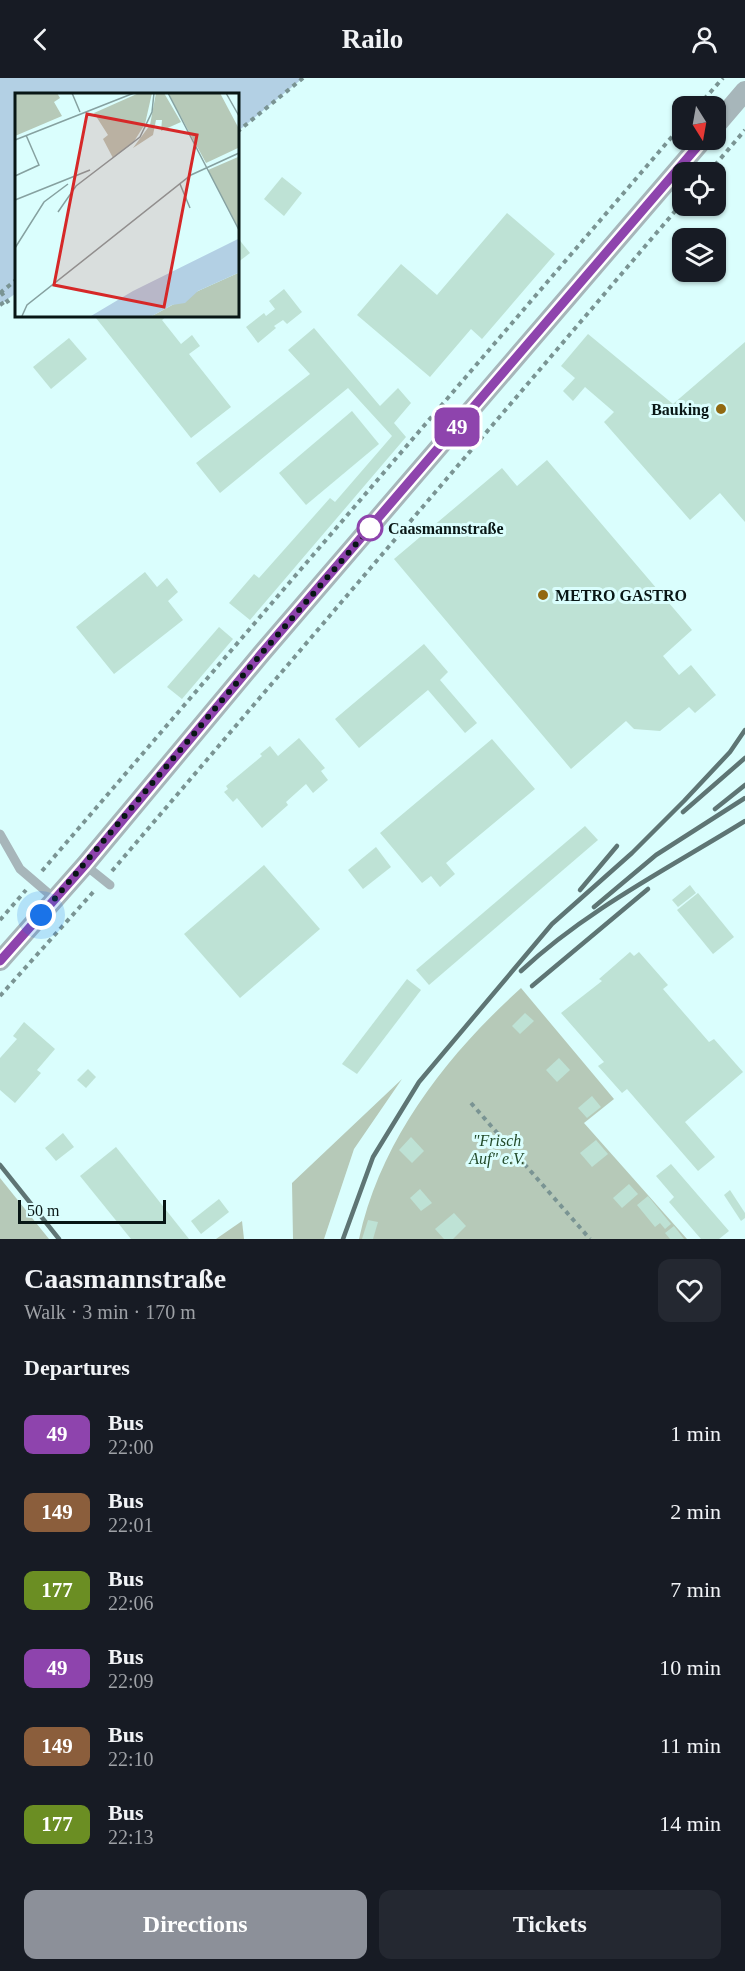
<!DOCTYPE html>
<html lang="en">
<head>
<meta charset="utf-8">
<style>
  :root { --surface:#171b24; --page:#242831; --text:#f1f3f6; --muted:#9ea1a6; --accent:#8c9099 }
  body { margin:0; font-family:"Times New Roman",serif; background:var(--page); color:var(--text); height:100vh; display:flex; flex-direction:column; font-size:22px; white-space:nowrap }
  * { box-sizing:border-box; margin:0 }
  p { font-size:20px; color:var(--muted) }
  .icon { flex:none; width:33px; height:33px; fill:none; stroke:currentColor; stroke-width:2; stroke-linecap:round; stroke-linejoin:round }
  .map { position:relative; height:1161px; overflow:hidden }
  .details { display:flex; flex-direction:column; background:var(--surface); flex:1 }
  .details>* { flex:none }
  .badge { padding:0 12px; border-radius:9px; font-size:21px; line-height:39px }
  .needle { width:39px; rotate:169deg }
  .tools { position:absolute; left:672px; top:18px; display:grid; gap:12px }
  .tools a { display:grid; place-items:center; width:54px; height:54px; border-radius:12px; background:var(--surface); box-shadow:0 2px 4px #0004; font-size:30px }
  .scale { position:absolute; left:18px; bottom:15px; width:148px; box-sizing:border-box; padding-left:6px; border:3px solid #081615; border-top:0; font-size:16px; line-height:21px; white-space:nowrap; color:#081615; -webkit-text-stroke:4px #dafefd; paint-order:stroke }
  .you { position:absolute; width:30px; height:30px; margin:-15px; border:4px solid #fff; border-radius:50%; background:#1a73e8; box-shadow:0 0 0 9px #1a73e833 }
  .map>.badge { position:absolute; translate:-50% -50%; box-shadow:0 0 0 3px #fff }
  h2 { padding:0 24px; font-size:22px; line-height:54px }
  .round { display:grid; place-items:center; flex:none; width:63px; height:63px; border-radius:12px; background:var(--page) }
  .overview { display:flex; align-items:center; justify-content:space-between; height:102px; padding:0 24px }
  h1 { font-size:28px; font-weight:700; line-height:45px }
  .button { display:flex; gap:12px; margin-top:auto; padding:12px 24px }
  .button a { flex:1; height:69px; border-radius:12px; background:var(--accent); color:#fff; font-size:24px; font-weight:700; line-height:69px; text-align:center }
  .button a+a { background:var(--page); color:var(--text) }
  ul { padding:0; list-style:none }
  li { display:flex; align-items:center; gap:18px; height:78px; padding:0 24px }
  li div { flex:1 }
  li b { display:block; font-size:22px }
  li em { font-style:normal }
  li .badge { min-width:66px; font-weight:700; text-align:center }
  header { display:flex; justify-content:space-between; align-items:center; height:78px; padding:0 24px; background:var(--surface); font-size:27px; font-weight:700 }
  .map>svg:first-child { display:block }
  .green { fill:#b6c9b8 }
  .water { fill:#b3d0e4 }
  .building { fill:#bee2d5 }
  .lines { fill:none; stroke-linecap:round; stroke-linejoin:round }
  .path { stroke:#7a9493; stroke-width:4; stroke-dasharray:4.5 4.5; stroke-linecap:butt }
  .service { stroke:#a7b6ba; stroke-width:9 }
  .minor { stroke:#a7b6ba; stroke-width:20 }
  .rail { stroke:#5e7574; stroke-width:4.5 }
  .line-casing { stroke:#fff; stroke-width:14 }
  .line { stroke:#8e44ad; stroke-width:9 }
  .walk { stroke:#081615; stroke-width:6; stroke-dasharray:0 10.8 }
  .poi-dot { fill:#926911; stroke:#dafefd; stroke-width:2 }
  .stop-dot { fill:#fff; stroke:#8e44ad; stroke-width:3 }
  .labels { text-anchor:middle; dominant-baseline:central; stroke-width:6; stroke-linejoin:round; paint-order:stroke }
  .poi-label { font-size:16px; font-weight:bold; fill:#081615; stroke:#dafefd; text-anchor:end }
  .stop-label { font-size:16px; font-weight:bold; fill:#081615; stroke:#dafefd; text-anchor:start }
  .park-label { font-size:16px; font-style:italic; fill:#214a29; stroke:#dafefd }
  .inset-road { fill:none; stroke:#86a1a0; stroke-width:1.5 }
  .view { fill:#d62828; fill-opacity:0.15; stroke:#d62828; stroke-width:3 }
  .inset-edge { fill:none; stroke:#081615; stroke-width:3 }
</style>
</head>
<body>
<header><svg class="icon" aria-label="back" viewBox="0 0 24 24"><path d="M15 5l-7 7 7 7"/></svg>Railo<svg class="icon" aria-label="person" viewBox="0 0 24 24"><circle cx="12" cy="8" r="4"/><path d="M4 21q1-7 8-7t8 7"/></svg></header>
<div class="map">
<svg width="745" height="1161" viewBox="0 0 745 1161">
  <rect width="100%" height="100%" fill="#dafefd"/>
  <!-- green -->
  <g class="green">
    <path d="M521,910L614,1021L584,1045L687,1161H359C381,1061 446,978 521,910Z"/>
    <path d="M402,1001L354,1071L324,1161H293L292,1105Z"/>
    <path d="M0,1100L49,1161H0Z"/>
    <path d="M242,1143L244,1161H216Z"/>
  </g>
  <!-- water -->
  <path class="water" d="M0,0H303L237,54V16H16V215L0,227Z"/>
  <!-- building -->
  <g class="building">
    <path d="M282,99L302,115L284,138L264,121Z"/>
    <path d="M507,135L555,176L482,261L471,251L430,299L357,237L401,186L437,217Z"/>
    <path d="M237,159L250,175L237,185Z"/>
    <path d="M284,211L302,234L287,246L283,242L274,248L276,250L258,265L246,249L264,235L266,238L275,231L269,223Z"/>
    <path d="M100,237H168L162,242L181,266L192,257L200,268L189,276L231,329L191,360L96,240Z"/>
    <path d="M314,250L380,328L398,310L411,325L394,345L406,359L250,542L229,525L254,496L259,500L330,420L335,424L392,358L348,310L220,415L196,385L310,296L288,272Z"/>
    <path d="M588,256L673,326L745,264V444L720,415L690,442L604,344L614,334L585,309L573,323L563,313L575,300L561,288Z"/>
    <path d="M69,260L87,281L51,311L33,289Z"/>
    <path d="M352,333L379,366L306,427L279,395Z"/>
    <path d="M547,382L692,552L663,578L679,597L691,587L716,617L695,635L689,629L660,653L634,651L626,643L571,691L394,481L502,390L517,408Z"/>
    <path d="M145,494L157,509L167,500L178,514L168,523L183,542L114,596L76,549Z"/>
    <path d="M219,549L233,561L182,621L167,609Z"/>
    <path d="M424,566L448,594L440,602L477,645L465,655L428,612L359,670L335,641Z"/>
    <path d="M299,660L325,690L321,693L328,702L313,715L306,706L286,724L288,727L262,750L237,720L233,724L224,714L228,711L226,708L262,678L260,676L270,668L278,678Z"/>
    <path d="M492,661L535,711L446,785L455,796L440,809L431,798L422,805L380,755Z"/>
    <path d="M585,748L598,762L429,907L416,892Z"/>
    <path d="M376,769L391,789L363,811L348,792Z"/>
    <path d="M264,787L320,851L240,920L184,856Z"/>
    <path d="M690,807L696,815L678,829L672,822Z"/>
    <path d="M698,815L734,859L713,876L677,832Z"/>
    <path d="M630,874L634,878L639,874L668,907L663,911L709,964L714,961L743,994L685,1044L715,1079L698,1093L627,1011L622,1015L598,988L604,984L561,935L602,903L599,901Z"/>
    <path d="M407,901L421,912L357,996L342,986Z"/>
    <path d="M525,935L534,943L520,956L512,948Z"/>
    <path d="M24,944L55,971L37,992L41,995L15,1025L0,1012V980L17,961L13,958Z"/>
    <path d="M559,980L570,992L557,1004L546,992Z"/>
    <path d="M88,991L96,999L86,1010L77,1002Z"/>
    <path d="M592,1018L601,1029L587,1040L578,1030Z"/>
    <path d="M63,1055L74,1069L56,1083L45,1070Z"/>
    <path d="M411,1059L424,1073L412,1085L399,1072Z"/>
    <path d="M596,1062L608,1076L592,1089L580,1075Z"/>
    <path d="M116,1069L189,1161H131L80,1098Z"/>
    <path d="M671,1086L729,1153L719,1161H701L669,1124L674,1119L656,1098Z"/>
    <path d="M629,1106L638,1116L622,1130L613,1120Z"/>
    <path d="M420,1111L432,1125L421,1133L410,1120Z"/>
    <path d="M730,1112L745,1135V1140L741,1143L724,1117Z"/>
    <path d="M648,1118L671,1146L665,1151L660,1145L655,1149L637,1127Z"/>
    <path d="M219,1121L229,1134L201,1156L191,1143Z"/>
    <path d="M454,1135L466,1148L453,1161H444L435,1151Z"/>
    <path d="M368,1142L378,1144L373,1161H362Z"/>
    <path d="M674,1148L684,1161H670L665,1155Z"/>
  </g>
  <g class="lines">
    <!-- path -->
    <g class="path">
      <path d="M698,28L723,0"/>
      <path d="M237,54L303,0"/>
      <path d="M709,94L745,52"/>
      <path d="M1,214L10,227"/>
      <path d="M0,215L16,202"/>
      <path d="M0,227L7,222"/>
      <path d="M42,793L682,47"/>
      <path d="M112,793L682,125"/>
      <path d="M0,842L26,812"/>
      <path d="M0,918L95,812"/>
      <path d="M471,1025L590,1161"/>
    </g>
    <!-- service -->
    <g class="service">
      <path d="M0,756L20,791L55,821"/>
      <path d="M85,787L110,807"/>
    </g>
    <!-- minor -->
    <g class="minor">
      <path d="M716,47L745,13"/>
      <path d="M0,883L85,787L262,575L703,62"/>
    </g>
    <!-- rail -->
    <g class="rail">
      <path d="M715,731L745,707"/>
      <path d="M683,734L745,680"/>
      <path d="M580,812L617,768"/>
      <path d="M594,829L656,777L745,720"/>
      <path d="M521,893C586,832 669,790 745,743"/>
      <path d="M532,908L648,811"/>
      <path d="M0,1087L59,1161"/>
      <path d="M343,1161L373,1079L419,1004L552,846L632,775L684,723L730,674L745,652"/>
    </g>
  </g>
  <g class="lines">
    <defs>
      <path id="line" d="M0,883L85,787L262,575L703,62"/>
    </defs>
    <!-- line casing -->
    <use href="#line" class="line-casing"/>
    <!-- line -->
    <use href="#line" class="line"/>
    <!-- walk -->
    <path class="walk" d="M41,837L262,575L370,450"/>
  </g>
  <!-- markers -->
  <g class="poi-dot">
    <circle cx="721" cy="331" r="6"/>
    <circle cx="543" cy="517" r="6"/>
  </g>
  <circle class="stop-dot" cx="370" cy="450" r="12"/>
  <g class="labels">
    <!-- poi labels -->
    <g class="poi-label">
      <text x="709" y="331">Bauking</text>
      <text x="555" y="517" text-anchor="start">METRO GASTRO</text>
    </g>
    <!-- stop labels -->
    <g class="stop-label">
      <text x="388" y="450">Caasmannstraße</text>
    </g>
    <!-- park labels -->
    <g class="park-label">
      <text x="497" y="1062">"Frisch<tspan x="497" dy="18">Auf" e.V.</tspan></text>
    </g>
  </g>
  <!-- overview -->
  <g transform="translate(15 15)">
    <rect width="224" height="224" fill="#dafefd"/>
    <path d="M0,0H42L45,5L39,9L47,23L0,43ZM124,0H137L130,31L118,50L98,65L88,46L93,42L79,20ZM141,0H149L166,29L146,38L147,27H141L138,42L118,55L135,32ZM153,0H205L223,34V55L191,70ZM223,64V134L193,77ZM223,180V223H137L183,198Z" fill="#b6c9b8"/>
    <path d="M223,146V180L183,198L170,210L157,212L137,223H76L118,198Z" fill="#b3d0e4"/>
    <path class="inset-road" d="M57,0L65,19M153,0L224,137M211,0L224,23M0,47L119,0M0,83L24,72L11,42M165,91L175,115M0,107L75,77M43,119L61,93L125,44L137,19L139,0M0,155L29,109L53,91M7,223L12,212L176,82L224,60"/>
    <path class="view" d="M72,21L182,42L149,214L39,192Z"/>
    <rect width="224" height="224" class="inset-edge"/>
  </g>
</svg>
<div class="tools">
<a><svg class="needle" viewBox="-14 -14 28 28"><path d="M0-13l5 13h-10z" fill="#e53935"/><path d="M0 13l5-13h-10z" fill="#9ea1a6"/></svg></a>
<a><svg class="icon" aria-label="locate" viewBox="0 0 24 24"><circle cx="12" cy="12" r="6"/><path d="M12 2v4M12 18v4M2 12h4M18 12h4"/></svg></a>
<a><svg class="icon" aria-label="layers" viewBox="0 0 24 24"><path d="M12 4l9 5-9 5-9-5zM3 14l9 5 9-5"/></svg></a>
</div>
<div class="scale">50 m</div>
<div class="you" style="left:41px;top:837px"></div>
<b class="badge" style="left:457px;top:349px;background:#8e44ad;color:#fff">49</b>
</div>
<section class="details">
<div class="overview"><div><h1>Caasmannstraße</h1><p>Walk · 3 min · 170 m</p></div><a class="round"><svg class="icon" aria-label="heart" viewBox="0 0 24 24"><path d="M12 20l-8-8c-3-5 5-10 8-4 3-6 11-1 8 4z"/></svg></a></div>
<h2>Departures</h2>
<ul>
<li><span class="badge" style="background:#8e44ad;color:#fff">49</span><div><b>Bus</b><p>22:00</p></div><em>1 min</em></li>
<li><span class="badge" style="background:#8b5e3c;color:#fff">149</span><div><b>Bus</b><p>22:01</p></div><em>2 min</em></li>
<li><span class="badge" style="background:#6b8e23;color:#fff">177</span><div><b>Bus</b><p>22:06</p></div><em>7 min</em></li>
<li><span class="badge" style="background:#8e44ad;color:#fff">49</span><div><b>Bus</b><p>22:09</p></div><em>10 min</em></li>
<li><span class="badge" style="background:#8b5e3c;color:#fff">149</span><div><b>Bus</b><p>22:10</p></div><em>11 min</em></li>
<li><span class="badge" style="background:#6b8e23;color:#fff">177</span><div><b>Bus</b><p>22:13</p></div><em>14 min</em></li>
</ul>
<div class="button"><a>Directions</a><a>Tickets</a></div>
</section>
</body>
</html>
